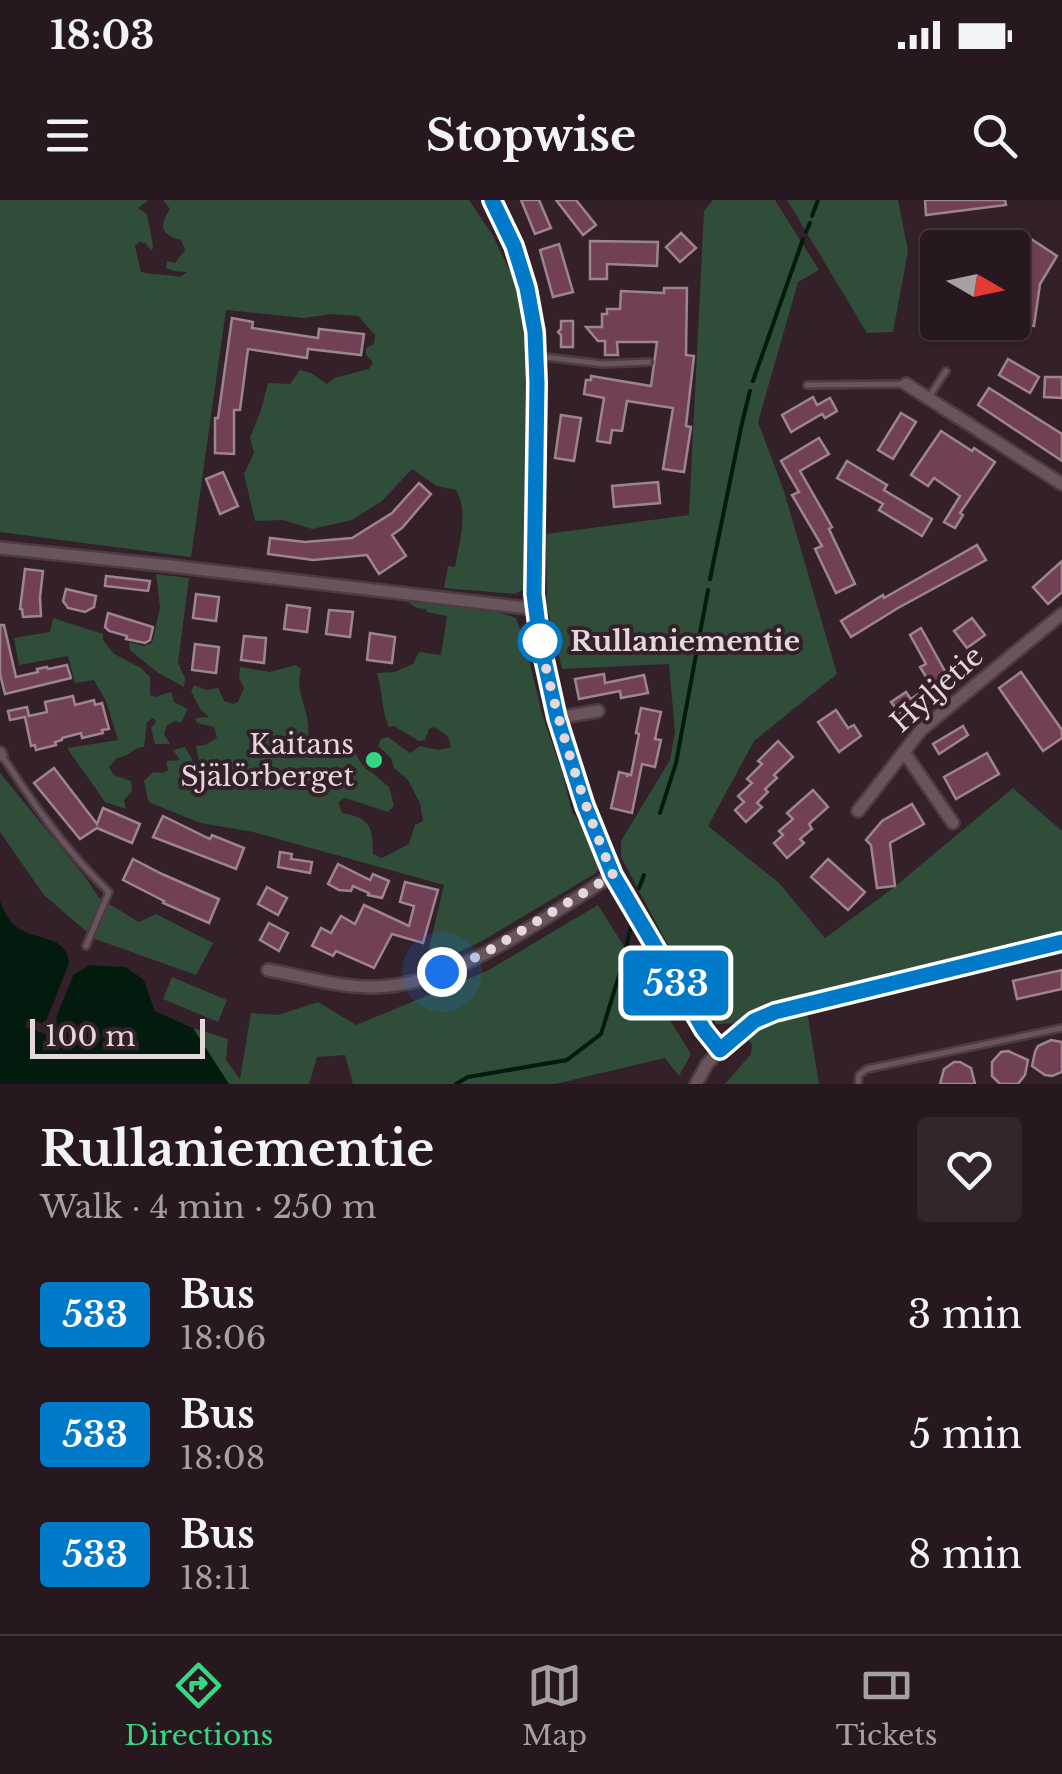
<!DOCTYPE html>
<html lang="en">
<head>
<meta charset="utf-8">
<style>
  :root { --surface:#26181e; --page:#32252b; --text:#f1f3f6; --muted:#a4a0a4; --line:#42373c; --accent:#35d881 }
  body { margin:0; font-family:"Libre Baskerville",serif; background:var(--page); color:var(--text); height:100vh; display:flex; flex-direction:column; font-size:38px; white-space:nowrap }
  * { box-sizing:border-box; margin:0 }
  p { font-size:32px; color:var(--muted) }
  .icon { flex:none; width:55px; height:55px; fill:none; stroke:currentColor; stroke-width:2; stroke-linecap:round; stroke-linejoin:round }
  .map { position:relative; height:884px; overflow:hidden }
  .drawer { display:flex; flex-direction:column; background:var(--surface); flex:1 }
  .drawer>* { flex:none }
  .badge { padding:0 20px; border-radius:8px; font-size:35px; line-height:65px }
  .needle { width:65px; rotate:99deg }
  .tools { position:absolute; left:920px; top:30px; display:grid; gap:20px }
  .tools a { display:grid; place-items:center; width:110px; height:110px; border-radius:10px; background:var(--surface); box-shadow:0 2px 8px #0004,0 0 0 2px var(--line); font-size:50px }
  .scale { position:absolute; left:30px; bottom:25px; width:175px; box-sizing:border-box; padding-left:10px; border:5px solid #e5d8dd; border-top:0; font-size:28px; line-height:35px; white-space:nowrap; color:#e5d8dd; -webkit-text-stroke:8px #332028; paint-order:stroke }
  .you { position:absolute; width:50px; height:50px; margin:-25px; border:8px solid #fff; border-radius:50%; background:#1a73e8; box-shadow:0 0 0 15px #1a73e833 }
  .map>.badge { position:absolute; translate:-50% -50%; box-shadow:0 0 0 5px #fff }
  .round { display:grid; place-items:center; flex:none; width:105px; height:105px; border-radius:10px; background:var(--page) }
  .overview { display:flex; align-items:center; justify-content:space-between; height:170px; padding:0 40px }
  h1 { font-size:48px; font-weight:800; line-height:75px }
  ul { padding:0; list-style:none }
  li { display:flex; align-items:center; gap:30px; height:120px; padding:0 40px }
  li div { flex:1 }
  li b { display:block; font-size:38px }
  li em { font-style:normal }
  li .badge { min-width:110px; font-weight:700; text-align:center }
  .status { display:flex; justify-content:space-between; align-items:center; height:70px; padding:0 50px; background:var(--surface); direction:ltr }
  .status svg { height:28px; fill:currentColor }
  header { display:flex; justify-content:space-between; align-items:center; height:130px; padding:0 40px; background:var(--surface); font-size:45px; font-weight:800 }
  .dock { display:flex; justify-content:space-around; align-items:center; height:140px; border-top:2px solid var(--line); background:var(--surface); font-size:28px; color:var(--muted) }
  .dock a { display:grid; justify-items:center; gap:5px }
  .dock .current { color:var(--accent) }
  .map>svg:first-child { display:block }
  .green { fill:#304d39 }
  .water { fill:#021b0c }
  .pier { fill:#332028 }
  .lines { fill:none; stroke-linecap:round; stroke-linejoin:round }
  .stream { stroke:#021b0c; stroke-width:4 }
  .building { fill:#724056; stroke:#9d858e; stroke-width:2.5 }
  .lane-casing { stroke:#4b3b42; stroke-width:10 }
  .street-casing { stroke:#4b3b42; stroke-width:16 }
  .secondary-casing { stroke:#4b3b42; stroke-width:20 }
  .lane { stroke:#6a545c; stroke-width:5 }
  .street { stroke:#6a545c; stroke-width:11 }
  .secondary { stroke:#6a545c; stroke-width:15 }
  .line-casing { stroke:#fff; stroke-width:22 }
  .line { stroke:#007ac9; stroke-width:15 }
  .walk { stroke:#e5d8dd; stroke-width:10; stroke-dasharray:0 18 }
  .stop-dot { fill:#fff; stroke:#007ac9; stroke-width:5 }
  .poi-dot { fill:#35d881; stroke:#332028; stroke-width:4 }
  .labels { text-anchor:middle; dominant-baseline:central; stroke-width:8; stroke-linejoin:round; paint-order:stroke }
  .stop-label { font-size:28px; font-weight:bold; fill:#e5d8dd; stroke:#332028; text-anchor:start }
  .street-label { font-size:28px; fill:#e5d8dd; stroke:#332028 }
  .poi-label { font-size:28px; fill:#e5d8dd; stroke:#332028; text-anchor:end }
</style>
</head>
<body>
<div class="status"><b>18:03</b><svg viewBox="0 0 49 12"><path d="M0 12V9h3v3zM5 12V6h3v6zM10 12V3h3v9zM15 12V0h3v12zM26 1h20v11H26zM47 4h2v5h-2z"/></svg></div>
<header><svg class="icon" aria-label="menu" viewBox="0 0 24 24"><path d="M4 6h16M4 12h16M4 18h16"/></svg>Stopwise<svg class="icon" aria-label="search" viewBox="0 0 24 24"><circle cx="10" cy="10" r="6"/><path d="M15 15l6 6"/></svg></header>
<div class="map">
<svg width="1062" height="884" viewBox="0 0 1062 884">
  <rect width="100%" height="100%" fill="#332028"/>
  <!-- green -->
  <g class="green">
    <path d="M0,0H149L138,8L147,14L153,45L152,51L145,43L139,42L135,46L141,72C154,75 167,74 180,77L187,72L173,71L166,68L167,61L175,63L185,50L181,40C160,34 159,26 170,9L163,0H469L493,36L521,94L529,152L527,387L515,394L444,388L448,366L455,367C459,343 469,312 456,290L437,286L412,269L382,301L352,320L312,329L283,320L255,321L244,274L254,253L250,237L261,210L268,183L290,184L300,170L311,173L327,184L334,178L369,169L373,162L366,155V148L374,144L375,135L358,116L332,114L304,118L226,110L191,357L0,332Z"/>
    <path d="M713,0H775L819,70L798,82L758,222L784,291L837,474L754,541L708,626L779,683L825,738L892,689L1013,588L1062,631V734L759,813L743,823L716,824L676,760L621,657V641L670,560L675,532L669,464L562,469L547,407L546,334L689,315L704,11Z"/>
    <path d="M787,0H898L908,51L893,132L867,133Z"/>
    <path d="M156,374L189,378L178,463L185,478L184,487L157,472L130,450L129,442L143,446L152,443L160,408Z"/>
    <path d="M417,400L495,411L516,418L526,448L542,514L563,575L572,612L587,633L600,666L596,673L482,741L424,769L444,685L253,632L200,623L151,603L148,600L144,581L153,572L162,573L168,570L166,561L180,560L173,550L185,547L194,563L199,562L196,546L205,545L217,538L214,527L197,523L195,518L209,517L200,509L191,491L194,485L206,490L218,488L224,501L233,504L238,502L244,488L239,478L240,467L270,472L296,465L301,469C294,494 311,511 308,535L315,539L329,537L340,547L355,552L361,563L389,587L394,606L388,612L345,598L338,602L342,613C370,618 373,626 373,654L382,658L409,644L415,625L423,621L420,603L408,580L394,568L391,558L378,546L381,539L388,537L410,553L420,546L438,550L451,547L448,537L435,527L429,529L425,540L419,541L394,526L389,527C381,510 383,491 377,473L394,472L413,464L419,452L441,455L447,416L427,412L426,409L417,408L409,403Z"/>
    <path d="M53,418L103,434V440L114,454L141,468L150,477V495L155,497L171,492L174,502L188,509L181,523L175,521L167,525L164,534L170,544H155L151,528L156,522L153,518L147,522L144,547C133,547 131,556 117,558L109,567L114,575L131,581L132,591L124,600L126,609L105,602L67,548L118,540L106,501L94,480L75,483L68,456L19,465L14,438L50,432Z"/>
    <path d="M0,573L86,678L99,698L139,722L156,714L213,743L196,775L95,739L44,695L0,632Z"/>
    <path d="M598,705L691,854L679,876L665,858L555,884H353L345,855L317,857L309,884H149L74,774L90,765L126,767L144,780L155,811L193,828L228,839L226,860L240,879L251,813L278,815L318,802L356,825L487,771Z"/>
    <path d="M172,777L227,800L218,822L163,799Z"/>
    <path d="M801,810L808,817L819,884H725L751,854L752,845L746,837L773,822Z"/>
  </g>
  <!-- water -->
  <path class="water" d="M0,701C3,710 10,723 18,728C37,741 67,735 69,763L45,824L52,827L74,774L90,765L126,767L144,780L155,811L193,828L229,884H0Z"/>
  <!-- pier -->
  <path class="pier" d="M68,768L75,770L52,827L66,832L63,840L25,827L28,819L45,824Z"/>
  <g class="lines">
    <!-- stream -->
    <g class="stream">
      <path d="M812,16L818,0"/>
      <path d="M806,32L810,23"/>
      <path d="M753,181L803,39"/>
      <path d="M710,379L742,223L750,191"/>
      <path d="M660,613L676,563L708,390"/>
      <path d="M639,688L644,675"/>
      <path d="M456,884L468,877L567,860L601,834L622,766L631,726"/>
    </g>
  </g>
  <!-- building -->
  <g class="building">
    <path d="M521,0H539L551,28L535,34Z"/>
    <path d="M556,0H576L596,25L583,35Z"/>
    <path d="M925,0H1005L1006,5L926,15Z"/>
    <path d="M681,33L696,48L680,62L666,47Z"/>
    <path d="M1022,33L1057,56L1040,84L1034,126L1012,123V47Z"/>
    <path d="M590,41L658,42L657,66L607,64V79H590Z"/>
    <path d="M559,44L573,92L553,97L540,50Z"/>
    <path d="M938,46V120L932,121L923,48Z"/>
    <path d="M664,88H687L686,155L694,156L686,226L691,227L684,272L663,269L673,208L627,201L622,231L612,230L610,243L597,241L604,198L584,194L586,180H591V176L651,186L657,142H617L618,155H605V141H598L586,127H602V114H607V109H620L621,91L664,93Z"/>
    <path d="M232,118L253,122L252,128L318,138L319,129L364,134L361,155L308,149L307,158L248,149L240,210H234V254L215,253V218H218Z"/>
    <path d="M561,121H573V147H561V135L558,132L561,129Z"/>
    <path d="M1008,159L1039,177L1030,193L999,175Z"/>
    <path d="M1045,177H1062V198L1044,197Z"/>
    <path d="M989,188L1062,234V261L978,205Z"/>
    <path d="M813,197L817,205L830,198L837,211L825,218L822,214L791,232L782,215Z"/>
    <path d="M901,213L916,222L893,259L878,250Z"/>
    <path d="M561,215L581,218L574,261L555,258Z"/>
    <path d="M941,231L972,251L974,248L995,262L960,313L963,315L955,328L944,322L960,296L934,278L928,286L911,275Z"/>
    <path d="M819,238L829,254L800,271L832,327L829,329L855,384L836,393L815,349L822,346L792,295L799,292L781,261Z"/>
    <path d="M847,261L887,285L884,290L932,319L922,336L879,310L883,304L837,278Z"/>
    <path d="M223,272L238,306L220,314L206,279Z"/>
    <path d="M658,282L660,303L614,307L612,286Z"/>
    <path d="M419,283L431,294L402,328L392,335L406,356L379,374L367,355L313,360L268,354L270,338L305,342L352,338L392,313Z"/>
    <path d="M977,345L986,360L898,408L851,437L841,421L883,395L884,398Z"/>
    <path d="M1062,361V392L1048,404L1033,387Z"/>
    <path d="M25,369L43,371L40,397L41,416L23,417L22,409H20Z"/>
    <path d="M106,376L150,381L148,391L105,386Z"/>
    <path d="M66,389L96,396L94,407L85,412L68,408L63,401Z"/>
    <path d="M196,394L219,397L216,421L193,418Z"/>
    <path d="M287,405L310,408L307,432L284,429Z"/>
    <path d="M329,410L353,412L350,437L326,434Z"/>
    <path d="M108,413L153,427L150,440L145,443L126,439L127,436L109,431L105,427Z"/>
    <path d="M972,418L985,435L967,448L954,431Z"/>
    <path d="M0,425H4L16,477L38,472L37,469L47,467L48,469L67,465L71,478L5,494L0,474Z"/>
    <path d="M921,428L946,473L941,476L948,487L902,516L891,502L906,492L911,499L931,485L920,467L926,464L910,435Z"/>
    <path d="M370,433L395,437L392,463L367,460Z"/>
    <path d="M244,436L266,438L264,463L241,460Z"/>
    <path d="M195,444L219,447L216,473L192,470Z"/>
    <path d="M1021,472L1062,530V538L1043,551L999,488Z"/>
    <path d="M604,474L605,483L644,475L648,493L621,498L620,491L579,499L575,479Z"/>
    <path d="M73,496L75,505L94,500L95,505L102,503L109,529L102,530L103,533L82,538L81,533L62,538V540L55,542L56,545L36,550L35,545L31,546L25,517L10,520L8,511L27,507L29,516L47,512L45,502Z"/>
    <path d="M641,508L661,512L655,539L661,540L655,567L642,564L632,613L611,608L619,572L627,574V577L628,574L631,575L639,534L636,533Z"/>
    <path d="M836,510L848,528L854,525L861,536L839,552L818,522Z"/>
    <path d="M963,526L968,535L939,554L933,544Z"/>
    <path d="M778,541L793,557L774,575L777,578L765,589L768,592L757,603L762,607L746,622L735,610L744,602L738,596L752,583L747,579L762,564L758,561Z"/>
    <path d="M987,553L999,574L956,599L944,577Z"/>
    <path d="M54,568L97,624L103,608L140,624L132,643L97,628L80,639L34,583Z"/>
    <path d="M813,590L828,607L809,624L812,629L800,639L804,643L787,658L774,643L783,635L779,631L793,619L787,613Z"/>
    <path d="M912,604L924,624L890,643L895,686L877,688L871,645L866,640L882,621Z"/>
    <path d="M163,616L210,639L212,635L244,648L236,669L153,637Z"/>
    <path d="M280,652L292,654L291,659L312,662L310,673L278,667Z"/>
    <path d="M133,659L162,674L219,699L209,723L163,703L164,701L123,680Z"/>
    <path d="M828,659L865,692L848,710L811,677Z"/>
    <path d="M338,664L370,680L373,674L389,681L382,698L368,695L369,693L353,686L351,691L339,690L328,684Z"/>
    <path d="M405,682L438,690L423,743L392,734L374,768L336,751L333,756L312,746L321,728L331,733L341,716L355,724L364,705L409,726L414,706L400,702Z"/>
    <path d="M267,687L287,698L278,715L258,704Z"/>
    <path d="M269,723L288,733L279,751L260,740Z"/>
    <path d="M1062,770V789L1017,799L1013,781Z"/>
    <path d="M1051,840L1062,842V872L1052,876L1045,875L1032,866L1035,852L1038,846Z"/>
    <path d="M1008,851L1028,860L1025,875L1018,884H1000L992,876V862L1001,852Z"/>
    <path d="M954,862H960L971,868L975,884H940L944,869Z"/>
  </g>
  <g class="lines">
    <defs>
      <g id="lane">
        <path d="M537,156L603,164L649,162"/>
        <path d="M807,185L904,184"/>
        <path d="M929,197L946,171"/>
        <path d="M3,557C35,606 67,652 109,692L86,746"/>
        <path d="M858,884L859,875L867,869L1062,828"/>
      </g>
      <g id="street">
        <path d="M492,0L514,47L527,88L535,132L537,183L533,394L540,441L557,518L585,606L613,675L705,830L720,850L707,864L696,884"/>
        <path d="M906,184L1062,284"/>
        <path d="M0,348L171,366L535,409"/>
        <path d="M557,518L598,511"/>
        <path d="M904,552L953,623"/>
        <path d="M0,553L1,555"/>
        <path d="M858,611L921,530L1062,414"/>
        <path d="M268,770C303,776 340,788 376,787C456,785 545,717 613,675"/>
      </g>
      <path id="secondary" d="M720,850L755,821L775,812L1062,742"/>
    </defs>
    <!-- lane casing -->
    <use href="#lane" class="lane-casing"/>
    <!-- street casing -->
    <use href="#street" class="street-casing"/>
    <!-- secondary casing -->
    <use href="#secondary" class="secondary-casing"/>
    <!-- lane -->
    <use href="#lane" class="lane"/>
    <!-- street -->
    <use href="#street" class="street"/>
    <!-- secondary -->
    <use href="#secondary" class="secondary"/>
  </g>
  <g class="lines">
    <defs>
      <path id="line" d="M492,0L514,46L527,88L535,132L537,183L534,394L540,441L557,518L585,606L613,675L704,830L720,850L754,821L775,812L1062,742"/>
    </defs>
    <!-- line casing -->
    <use href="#line" class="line-casing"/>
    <!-- line -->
    <use href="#line" class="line"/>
    <!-- walk -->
    <path class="walk" d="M442,772L485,753L613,675C581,599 557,521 540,441"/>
  </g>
  <!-- markers -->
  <circle class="stop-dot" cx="540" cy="441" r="20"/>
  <circle class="poi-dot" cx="374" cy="560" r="10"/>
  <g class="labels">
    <!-- stop labels -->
    <g class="stop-label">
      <text x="570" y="441">Rullaniementie</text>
    </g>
    <!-- street labels -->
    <g class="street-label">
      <text transform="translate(937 489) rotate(-42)">Hyljetie</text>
    </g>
    <!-- poi labels -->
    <g class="poi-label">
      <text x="354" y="544">Kaitans<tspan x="354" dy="32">Själörberget</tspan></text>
    </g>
  </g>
</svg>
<div class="tools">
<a><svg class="needle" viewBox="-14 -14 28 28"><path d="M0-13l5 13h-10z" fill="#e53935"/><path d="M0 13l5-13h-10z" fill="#a4a0a4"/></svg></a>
</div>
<div class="scale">100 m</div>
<div class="you" style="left:442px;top:772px"></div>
<b class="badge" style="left:676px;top:783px;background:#007ac9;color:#fff">533</b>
</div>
<section class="drawer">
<div class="overview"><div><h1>Rullaniementie</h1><p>Walk · 4 min · 250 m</p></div><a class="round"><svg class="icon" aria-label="heart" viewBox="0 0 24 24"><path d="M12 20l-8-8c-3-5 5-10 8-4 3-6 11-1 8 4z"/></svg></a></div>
<ul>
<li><span class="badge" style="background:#007ac9;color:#fff">533</span><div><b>Bus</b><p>18:06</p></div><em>3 min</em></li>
<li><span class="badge" style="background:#007ac9;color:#fff">533</span><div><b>Bus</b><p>18:08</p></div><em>5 min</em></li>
<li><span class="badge" style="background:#007ac9;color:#fff">533</span><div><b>Bus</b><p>18:11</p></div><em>8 min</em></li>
</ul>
</section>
<nav class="dock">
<a class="current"><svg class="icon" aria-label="directions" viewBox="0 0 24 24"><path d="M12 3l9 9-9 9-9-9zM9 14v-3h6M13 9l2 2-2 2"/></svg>Directions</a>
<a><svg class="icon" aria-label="map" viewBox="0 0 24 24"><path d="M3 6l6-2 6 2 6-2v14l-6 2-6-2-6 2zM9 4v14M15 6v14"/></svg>Map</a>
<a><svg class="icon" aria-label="tickets" viewBox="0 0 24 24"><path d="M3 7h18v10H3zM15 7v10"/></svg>Tickets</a>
</nav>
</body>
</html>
